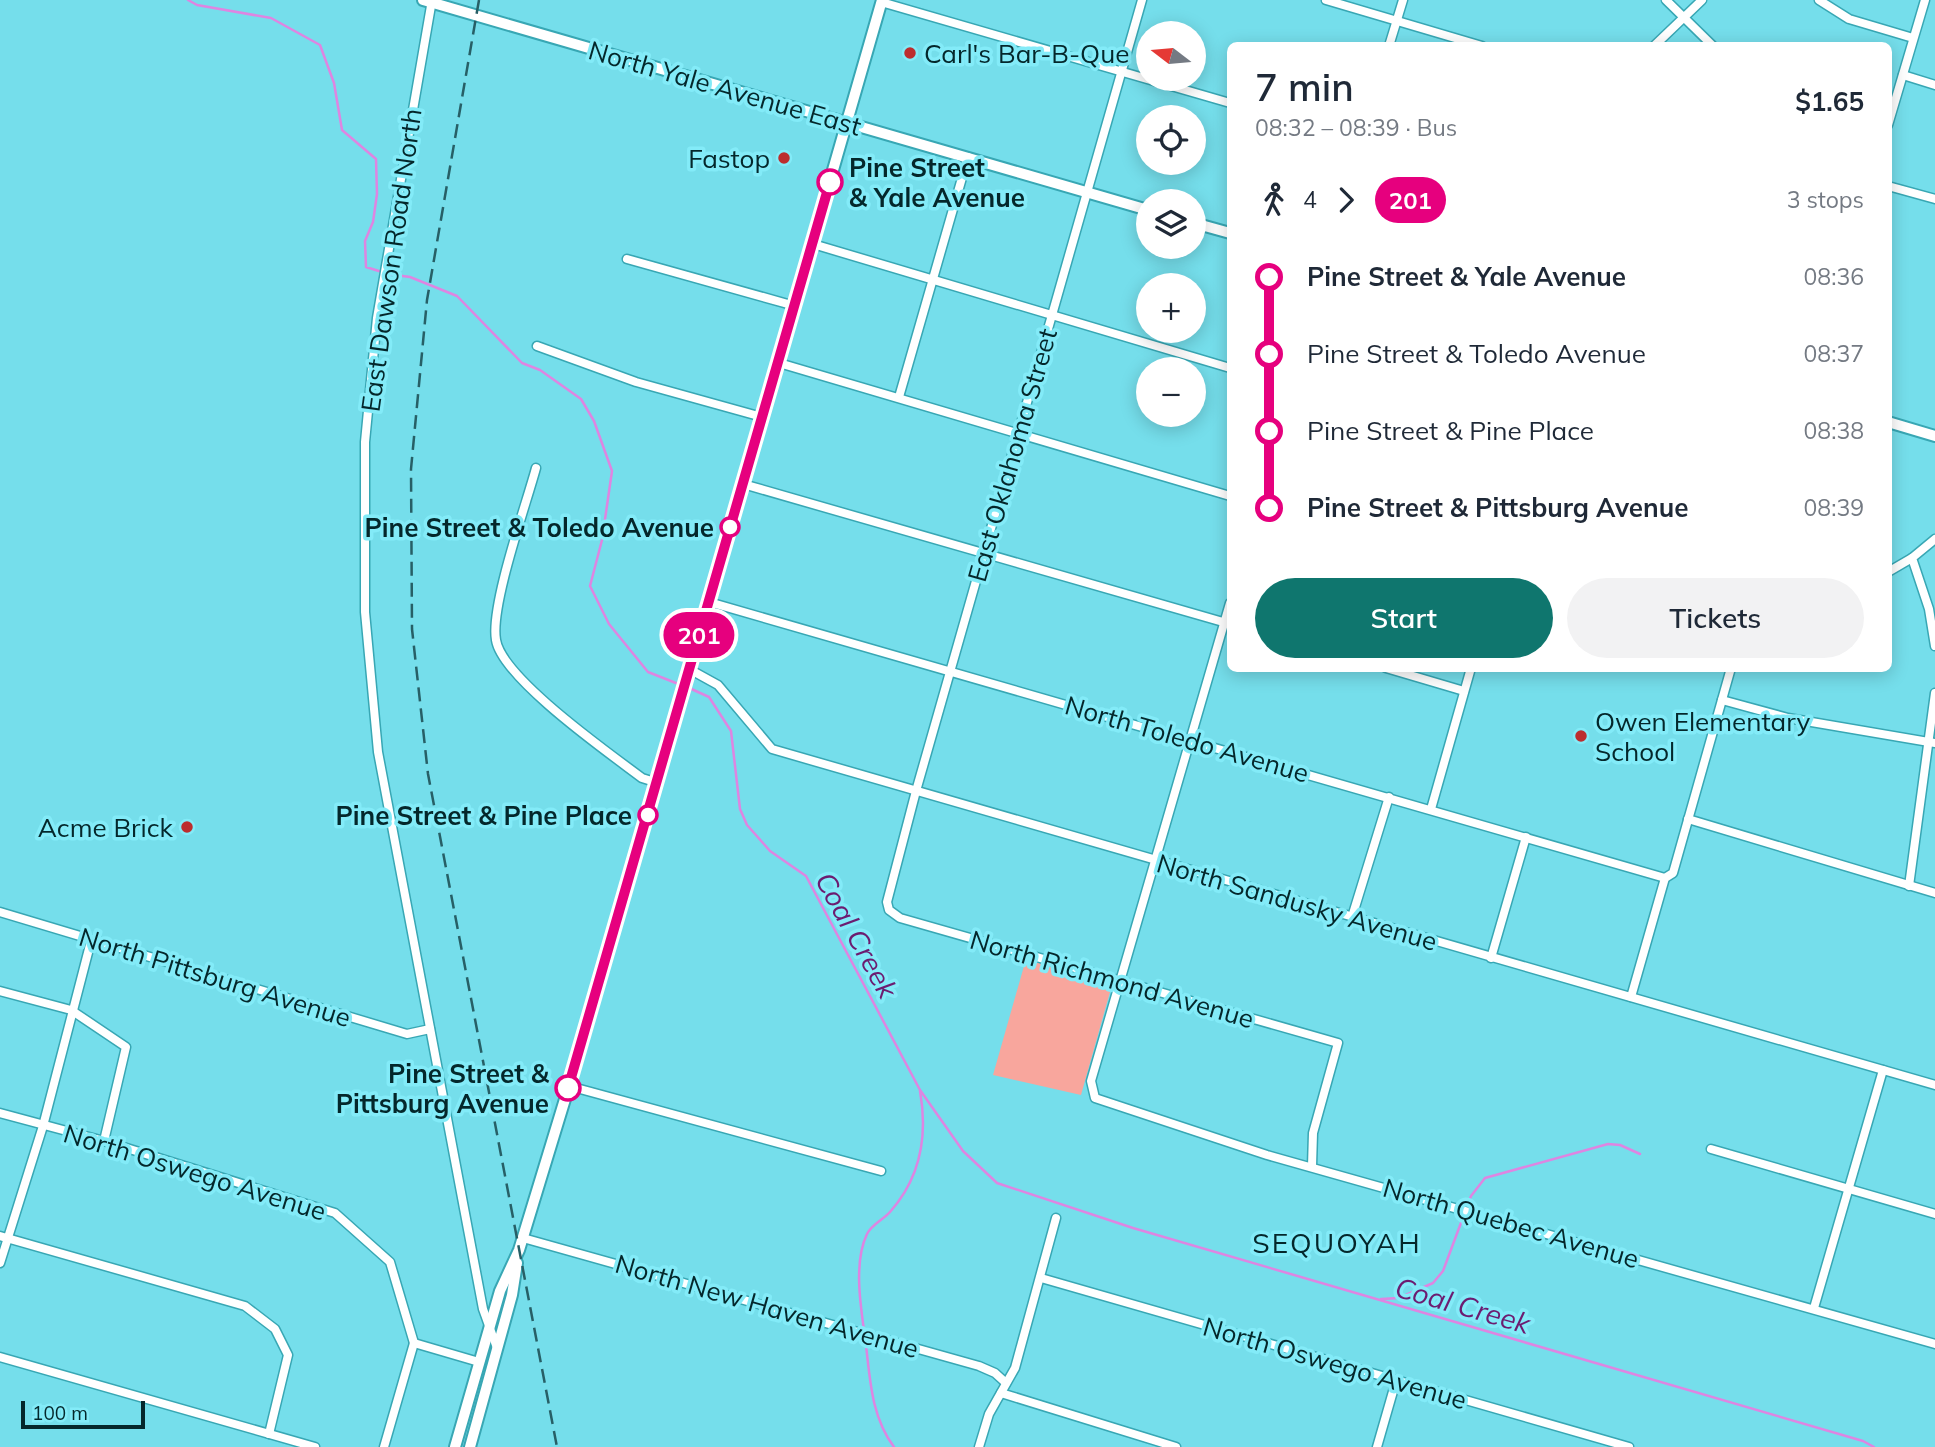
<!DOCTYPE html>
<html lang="en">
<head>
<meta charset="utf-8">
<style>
  :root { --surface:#fff; --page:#f2f2f3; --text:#1f2937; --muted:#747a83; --accent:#0f766e }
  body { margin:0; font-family:Mulish,sans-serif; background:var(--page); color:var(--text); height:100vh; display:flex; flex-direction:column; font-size:26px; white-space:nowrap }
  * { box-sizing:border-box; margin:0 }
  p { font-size:23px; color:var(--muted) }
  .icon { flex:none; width:38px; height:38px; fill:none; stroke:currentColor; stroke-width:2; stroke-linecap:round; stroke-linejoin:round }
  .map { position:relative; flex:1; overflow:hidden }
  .details { position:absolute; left:1227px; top:42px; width:665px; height:630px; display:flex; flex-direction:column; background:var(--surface); border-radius:10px; box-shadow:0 4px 18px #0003 }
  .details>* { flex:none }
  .badge { padding:0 14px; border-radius:23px; font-size:24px; line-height:46px }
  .needle { width:46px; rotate:286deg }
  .fabs { position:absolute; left:1136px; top:21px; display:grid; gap:14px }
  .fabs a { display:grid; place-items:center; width:70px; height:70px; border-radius:50%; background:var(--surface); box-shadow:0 4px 18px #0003; font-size:35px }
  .scale { position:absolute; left:21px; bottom:18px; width:124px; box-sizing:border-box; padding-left:7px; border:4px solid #04272b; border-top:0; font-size:19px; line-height:24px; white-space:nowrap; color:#04272b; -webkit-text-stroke:5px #83ebf8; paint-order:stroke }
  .map>.badge { position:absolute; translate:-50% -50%; box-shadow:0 0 0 4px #fff }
  .legs { display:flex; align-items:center; gap:10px; height:77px; padding:0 28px; font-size:23px }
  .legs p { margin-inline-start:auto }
  .summary { display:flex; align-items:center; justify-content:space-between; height:119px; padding:0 28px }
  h1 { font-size:38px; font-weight:600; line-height:52px }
  .action { display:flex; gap:14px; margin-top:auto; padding:14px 28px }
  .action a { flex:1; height:80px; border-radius:42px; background:var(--accent); color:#fff; font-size:28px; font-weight:600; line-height:80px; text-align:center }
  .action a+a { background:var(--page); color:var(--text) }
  ul { padding:0 28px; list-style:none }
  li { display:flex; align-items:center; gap:24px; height:77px; font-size:26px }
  li i { display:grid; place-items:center; width:10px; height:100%; margin:0 9px; background:currentColor }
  li i::after { content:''; width:18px; height:18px; margin:-9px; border:5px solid; border-radius:50%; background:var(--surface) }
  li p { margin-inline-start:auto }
  li:first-child i { background:linear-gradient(#0000 50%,currentColor 0) }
  li:last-child i { background:linear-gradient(currentColor 50%,#0000 0) }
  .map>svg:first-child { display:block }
  .green { fill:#f8a69d }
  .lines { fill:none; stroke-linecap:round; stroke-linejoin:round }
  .stream { stroke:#de85e1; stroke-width:2.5 }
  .minor-casing { stroke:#38a7b4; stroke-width:11 }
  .major-casing { stroke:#38a7b4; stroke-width:14 }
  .minor { stroke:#fff; stroke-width:8 }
  .major { stroke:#fff; stroke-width:10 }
  .rail { stroke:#275f66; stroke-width:2.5; stroke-dasharray:14 7; stroke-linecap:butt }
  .line-1-casing { stroke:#fff; stroke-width:16 }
  .line-1 { stroke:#e6007e; stroke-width:10 }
  .poi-dot { fill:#bc2d2e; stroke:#83ebf8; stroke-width:2.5 }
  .stop-1-dot { fill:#fff; stroke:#e6007e; stroke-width:3.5 }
  .labels { text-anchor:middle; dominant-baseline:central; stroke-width:7; stroke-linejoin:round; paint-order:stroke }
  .poi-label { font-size:26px; fill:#04272b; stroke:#83ebf8; text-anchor:start }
  .street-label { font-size:26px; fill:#04272b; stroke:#83ebf8 }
  .stop-label { font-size:26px; font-weight:bold; fill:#04272b; stroke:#83ebf8; text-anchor:end }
  .water-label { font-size:28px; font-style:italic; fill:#6c1c70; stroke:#83ebf8 }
  .neighbourhood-label { font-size:28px; letter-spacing:2px; fill:#04272b; stroke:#83ebf8 }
</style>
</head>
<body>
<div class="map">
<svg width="1935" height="1447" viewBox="0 0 1935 1447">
  <rect width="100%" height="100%" fill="#75deeb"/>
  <!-- green -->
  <path class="green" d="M1026,959L1112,985L1081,1095L993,1075Z"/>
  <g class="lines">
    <!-- stream -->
    <g class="stream">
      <path d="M188,0L197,5L271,18L320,45L334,83L342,130L376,159L377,194L373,222L365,241L366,267L382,272"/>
      <path d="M388,274L410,277L457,296L522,363L540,370L581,399L594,421L612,471L602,540L590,586L609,624L648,672L681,685"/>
      <path d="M687,687L709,697L731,731L740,809L747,825L770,851L806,876L920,1090L963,1151L997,1183L1133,1228L1863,1441L1874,1447"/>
      <path d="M1381,1299L1399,1298L1433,1283L1443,1271L1471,1196L1485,1178L1608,1144L1620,1145L1640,1154"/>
      <path d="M864,1330C860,1302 854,1261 867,1234C871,1225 884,1219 890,1212C921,1177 928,1136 920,1091"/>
      <path d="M865,1337C870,1375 870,1415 894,1447"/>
    </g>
    <defs>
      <g id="minor">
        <path d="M432,0L377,318L365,442V612L378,752L483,1309L497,1348"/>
        <path d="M1142,0L916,791L887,902L889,910L900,918L1338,1043L1313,1133L1312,1166"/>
        <path d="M1326,0L1482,46"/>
        <path d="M1666,0L1713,46"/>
        <path d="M1819,0L1849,19L1913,38"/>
        <path d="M881,2L1230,103"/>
        <path d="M1389,46L1403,0"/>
        <path d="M1654,46L1702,0"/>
        <path d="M1903,75L1935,85"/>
        <path d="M1888,125L1925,0"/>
        <path d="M1888,186L1935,199"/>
        <path d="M813,244L1230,368"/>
        <path d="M627,259L795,306"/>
        <path d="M537,346L636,382L762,417"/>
        <path d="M779,363L1230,496"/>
        <path d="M899,397L968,157"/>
        <path d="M536,468C526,505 490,606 496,640C502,678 609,753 642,778L658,783"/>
        <path d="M743,484L1230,624"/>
        <path d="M1935,539L1912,558L1929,609L1935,646"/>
        <path d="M1888,572L1912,558"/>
        <path d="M709,602L1665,878"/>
        <path d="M1230,603L1091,1081L1095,1098L1267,1155L1935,1344"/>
        <path d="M1386,668L1464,691"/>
        <path d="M689,669L718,685L772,749L1935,1085"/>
        <path d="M1722,700L1788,718L1935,743"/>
        <path d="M1431,809L1471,668"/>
        <path d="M1688,819L1935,893"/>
        <path d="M1909,886L1935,693"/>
        <path d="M0,912L407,1034L430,1029"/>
        <path d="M1352,917L1389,797"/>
        <path d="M1491,958L1526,837"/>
        <path d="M0,991L71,1010L126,1047L104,1141"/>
        <path d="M1631,997L1665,878L1673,873L1731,668"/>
        <path d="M569,1086L881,1171"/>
        <path d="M0,1113L104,1141L335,1213L390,1262L414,1343"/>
        <path d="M1711,1149L1935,1214"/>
        <path d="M0,1236L245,1306L275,1329L288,1355L269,1434"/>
        <path d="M523,1238L979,1366L995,1373L1006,1383"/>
        <path d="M0,1263L43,1126L91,941"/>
        <path d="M1041,1278L1629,1447"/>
        <path d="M1814,1308L1883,1070"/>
        <path d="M414,1343L479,1362"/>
        <path d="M0,1357L315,1447"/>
        <path d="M1001,1393L1176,1447"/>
        <path d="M384,1447L414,1343"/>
        <path d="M979,1447L989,1414L1015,1368L1056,1218"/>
        <path d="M1377,1447L1396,1381"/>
      </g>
      <g id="major">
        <path d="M423,0L1148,210"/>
        <path d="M1194,223L1230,233"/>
        <path d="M1888,422L1935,436"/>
        <path d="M455,1447L500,1291L519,1250L569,1086L882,0"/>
        <path d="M470,1447L512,1295L517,1263"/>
      </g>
    </defs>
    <!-- minor casing -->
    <use href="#minor" class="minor-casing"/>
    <!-- major casing -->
    <use href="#major" class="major-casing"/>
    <!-- minor -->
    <use href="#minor" class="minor"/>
    <!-- major -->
    <use href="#major" class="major"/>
    <!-- rail -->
    <path class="rail" d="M479,0L427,300L411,469L412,629L428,774L557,1447"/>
  </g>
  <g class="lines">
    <defs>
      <path id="line-1" d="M568,1088L830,182"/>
    </defs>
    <!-- line-1 casing -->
    <use href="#line-1" class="line-1-casing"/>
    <!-- line-1 -->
    <use href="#line-1" class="line-1"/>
  </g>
  <!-- markers -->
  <g class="poi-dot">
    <circle cx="910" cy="53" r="7"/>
    <circle cx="784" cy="158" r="7"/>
    <circle cx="1581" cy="736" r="7"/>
    <circle cx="187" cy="827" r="7"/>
  </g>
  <g class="stop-1-dot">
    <circle cx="830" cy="182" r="12"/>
    <circle cx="730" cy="527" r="9"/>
    <circle cx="648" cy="815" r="9"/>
    <circle cx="568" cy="1088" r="12"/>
  </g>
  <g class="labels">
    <!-- poi labels -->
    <g class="poi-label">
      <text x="924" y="53">Carl's Bar-B-Que</text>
      <text x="770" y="158" text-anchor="end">Fastop</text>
      <text x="1595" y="721">Owen Elementary<tspan x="1595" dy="30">School</tspan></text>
      <text x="173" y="827" text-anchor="end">Acme Brick</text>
    </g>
    <!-- street labels -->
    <g class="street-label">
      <text transform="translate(725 88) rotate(16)">North Yale Avenue East</text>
      <text transform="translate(391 260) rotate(-82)">East Dawson Road North</text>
      <text transform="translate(1012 455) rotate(-74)">East Oklahoma Street</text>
      <text transform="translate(1187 739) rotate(16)">North Toledo Avenue</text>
      <text transform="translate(1297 902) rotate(16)">North Sandusky Avenue</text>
      <text transform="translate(215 977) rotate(17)">North Pittsburg Avenue</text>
      <text transform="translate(1112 979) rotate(16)">North Richmond Avenue</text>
      <text transform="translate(195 1172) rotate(17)">North Oswego Avenue</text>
      <text transform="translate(1511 1223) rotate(16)">North Quebec Avenue</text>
      <text transform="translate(767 1306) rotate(16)">North New Haven Avenue</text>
      <text transform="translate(1335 1363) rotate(16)">North Oswego Avenue</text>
    </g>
    <!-- stop labels -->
    <g class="stop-label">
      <text x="849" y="167" text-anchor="start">Pine Street<tspan x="849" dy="30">&amp; Yale Avenue</tspan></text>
      <text x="714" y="527">Pine Street &amp; Toledo Avenue</text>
      <text x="632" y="815">Pine Street &amp; Pine Place</text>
      <text x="549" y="1073">Pine Street &amp;<tspan x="549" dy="30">Pittsburg Avenue</tspan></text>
    </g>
    <!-- water labels -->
    <g class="water-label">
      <text transform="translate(857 935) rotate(61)">Coal Creek</text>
      <text transform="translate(1463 1305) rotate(16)">Coal Creek</text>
    </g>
    <!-- neighbourhood labels -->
    <g class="neighbourhood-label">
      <text x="1337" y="1242">SEQUOYAH</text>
    </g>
  </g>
</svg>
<div class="fabs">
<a><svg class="needle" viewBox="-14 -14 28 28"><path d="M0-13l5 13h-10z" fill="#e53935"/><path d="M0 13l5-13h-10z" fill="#747a83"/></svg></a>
<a><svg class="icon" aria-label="locate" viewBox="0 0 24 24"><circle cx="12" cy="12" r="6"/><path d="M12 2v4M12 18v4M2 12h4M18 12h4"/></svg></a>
<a><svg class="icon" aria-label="layers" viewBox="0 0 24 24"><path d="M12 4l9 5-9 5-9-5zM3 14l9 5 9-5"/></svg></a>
<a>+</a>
<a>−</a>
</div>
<div class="scale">100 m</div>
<b class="badge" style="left:699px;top:635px;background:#e6007e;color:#fff">201</b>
<section class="details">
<div class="summary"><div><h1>7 min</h1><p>08:32 – 08:39 · Bus</p></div><b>$1.65</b></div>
<div class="legs"><svg class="icon" aria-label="walk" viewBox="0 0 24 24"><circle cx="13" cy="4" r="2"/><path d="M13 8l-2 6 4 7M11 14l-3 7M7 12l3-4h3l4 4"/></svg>4<svg class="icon" aria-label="forward" viewBox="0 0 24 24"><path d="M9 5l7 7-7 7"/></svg><b class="badge" style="background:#e6007e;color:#fff">201</b><p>3 stops</p></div>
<ul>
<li><i style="color:#e6007e"></i><b>Pine Street &amp; Yale Avenue</b><p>08:36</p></li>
<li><i style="color:#e6007e"></i><span>Pine Street &amp; Toledo Avenue</span><p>08:37</p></li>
<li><i style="color:#e6007e"></i><span>Pine Street &amp; Pine Place</span><p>08:38</p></li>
<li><i style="color:#e6007e"></i><b>Pine Street &amp; Pittsburg Avenue</b><p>08:39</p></li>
</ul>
<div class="action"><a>Start</a><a>Tickets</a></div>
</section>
</div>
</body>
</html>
